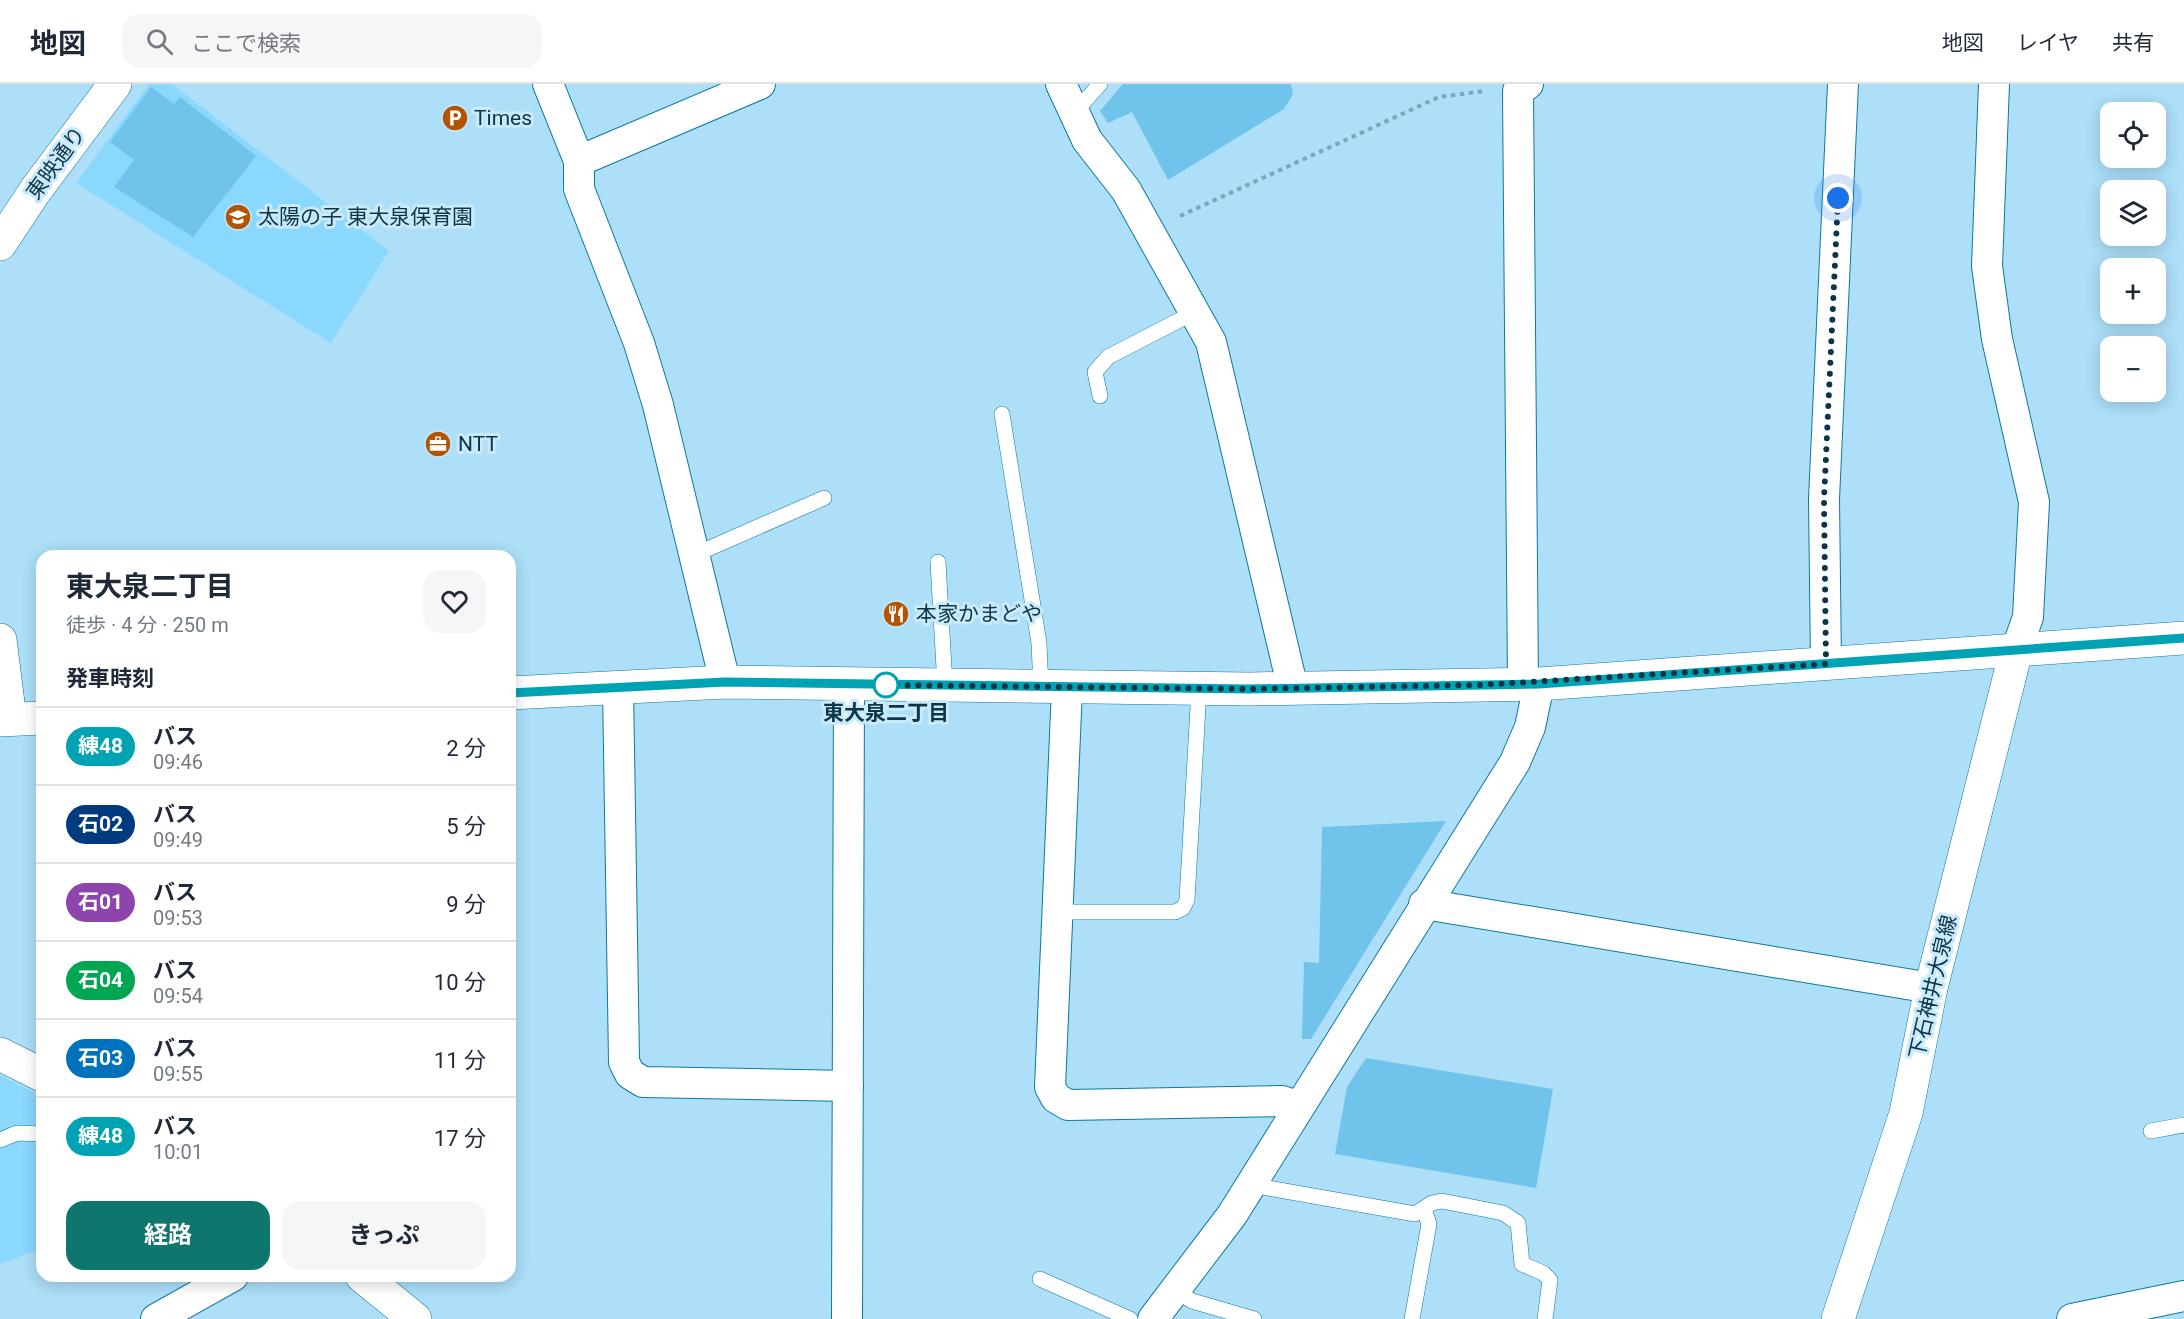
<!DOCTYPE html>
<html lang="ja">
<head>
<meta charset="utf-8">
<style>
  :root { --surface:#fff; --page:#f6f6f7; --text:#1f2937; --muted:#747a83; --line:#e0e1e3; --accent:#0f766e }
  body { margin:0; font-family:Roboto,"Noto Sans JP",sans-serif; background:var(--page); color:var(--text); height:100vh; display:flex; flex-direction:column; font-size:22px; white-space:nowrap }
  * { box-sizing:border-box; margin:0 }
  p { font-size:20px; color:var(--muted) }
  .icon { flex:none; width:33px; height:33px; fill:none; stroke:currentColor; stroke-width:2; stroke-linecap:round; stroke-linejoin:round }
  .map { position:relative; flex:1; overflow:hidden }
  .details { position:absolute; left:36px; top:466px; width:480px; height:732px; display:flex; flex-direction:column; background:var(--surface); border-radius:18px; box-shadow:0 3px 15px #0003 }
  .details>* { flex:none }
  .badge { padding:0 12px; border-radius:20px; font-size:21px; line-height:39px }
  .controls { position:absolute; left:2100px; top:18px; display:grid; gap:12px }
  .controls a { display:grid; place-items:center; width:66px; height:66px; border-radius:12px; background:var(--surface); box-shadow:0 3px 15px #0003; font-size:30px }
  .you { position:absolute; width:30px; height:30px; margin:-15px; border:4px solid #fff; border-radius:50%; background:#1a73e8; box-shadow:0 0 0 9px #1a73e833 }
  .map>.badge { position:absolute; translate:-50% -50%; box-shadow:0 0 0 3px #fff }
  h2 { padding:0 30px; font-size:22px; line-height:54px }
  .round { display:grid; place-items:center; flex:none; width:63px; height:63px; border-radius:18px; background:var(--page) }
  .summary { display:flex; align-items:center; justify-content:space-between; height:102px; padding:0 30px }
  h1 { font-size:28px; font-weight:700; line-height:45px }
  .primary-button { display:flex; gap:12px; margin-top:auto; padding:12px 30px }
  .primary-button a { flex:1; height:69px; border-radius:18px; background:var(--accent); color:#fff; font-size:24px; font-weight:700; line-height:69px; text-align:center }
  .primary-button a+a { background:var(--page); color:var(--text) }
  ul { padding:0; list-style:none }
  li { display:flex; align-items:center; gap:18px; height:78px; padding:0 30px; border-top:2px solid var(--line) }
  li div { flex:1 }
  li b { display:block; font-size:22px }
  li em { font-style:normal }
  li .badge { min-width:66px; font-weight:700; text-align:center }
  header { display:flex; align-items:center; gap:36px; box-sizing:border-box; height:84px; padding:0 30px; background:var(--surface); border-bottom:2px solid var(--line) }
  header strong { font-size:28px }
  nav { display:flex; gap:33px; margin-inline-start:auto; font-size:21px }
  .search { width:420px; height:54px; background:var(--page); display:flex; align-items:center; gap:15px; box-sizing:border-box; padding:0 21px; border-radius:18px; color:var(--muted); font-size:22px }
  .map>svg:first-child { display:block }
  .built { fill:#8bd8fe }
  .green { fill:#70c3eb }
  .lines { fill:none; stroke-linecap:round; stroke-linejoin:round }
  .service-casing { stroke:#0d79a0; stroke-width:16 }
  .minor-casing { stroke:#0d79a0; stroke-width:32 }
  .tertiary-casing { stroke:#0d79a0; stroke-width:34 }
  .secondary-casing { stroke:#0d79a0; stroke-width:34 }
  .primary-casing { stroke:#0d79a0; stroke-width:34 }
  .path { stroke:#79a7be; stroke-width:4; stroke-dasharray:4.5 4.5; stroke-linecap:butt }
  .service { stroke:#fff; stroke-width:15 }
  .minor { stroke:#fff; stroke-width:30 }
  .tertiary { stroke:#fff; stroke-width:33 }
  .secondary { stroke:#fff; stroke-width:33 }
  .primary { stroke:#fff; stroke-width:33 }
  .line-casing { stroke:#fff; stroke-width:14 }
  .line { stroke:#00a3b4; stroke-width:9 }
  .walk { stroke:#0e3546; stroke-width:6; stroke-dasharray:0 10.8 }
  .stop-dot { fill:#fff; stroke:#00a3b4; stroke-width:3 }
  .labels { text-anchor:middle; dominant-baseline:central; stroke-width:6; stroke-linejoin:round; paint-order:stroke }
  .poi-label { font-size:21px; fill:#0e3546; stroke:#c8eafb; text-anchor:start }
  .street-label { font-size:21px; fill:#0e3546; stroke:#c8eafb }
  .stop-label { font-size:21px; font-weight:bold; fill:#0e3546; stroke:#c8eafb }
</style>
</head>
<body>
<header>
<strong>地図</strong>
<div class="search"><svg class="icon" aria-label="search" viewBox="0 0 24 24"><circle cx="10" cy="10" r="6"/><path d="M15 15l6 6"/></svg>ここで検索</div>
<nav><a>地図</a><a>レイヤ</a><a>共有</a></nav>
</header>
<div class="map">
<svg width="2184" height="1235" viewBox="0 0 2184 1235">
  <rect width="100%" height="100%" fill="#addff9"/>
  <!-- built -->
  <g class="built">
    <path d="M149,0H172L389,167L331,259L76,99Z"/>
    <path d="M0,991L42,1013V1164L0,1180Z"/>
  </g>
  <!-- green -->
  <g class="green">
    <path d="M1123,0H1291L1293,10L1284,25L1168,96L1132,28L1108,39L1100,27Z"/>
    <path d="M151,3L174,20L180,13L256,72L193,153L114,103L134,76L110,58Z"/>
    <path d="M1446,737L1311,955H1302L1304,878L1319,879L1322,743Z"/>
    <path d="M1366,974L1553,1005L1536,1104L1335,1070L1347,1003Z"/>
  </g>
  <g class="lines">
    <defs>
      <g id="service">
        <path d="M1075,28L1100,0"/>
        <path d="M1100,312L1095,288L1108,273L1195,228"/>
        <path d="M1002,330L1039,559L1041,604"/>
        <path d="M694,471L824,414"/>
        <path d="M938,478L945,602"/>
        <path d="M1057,828H1175L1183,824L1187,816L1199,605"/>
        <path d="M2151,1047L2184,1041"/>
        <path d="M0,1056L17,1049L42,1050"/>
        <path d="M1251,1101L1415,1130L1432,1119L1442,1117L1503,1129L1518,1139L1522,1180L1543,1189L1550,1196L1545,1235"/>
        <path d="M1040,1195L1130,1235"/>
        <path d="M1175,1206L1192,1217L1254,1235"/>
        <path d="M1412,1235L1429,1140L1424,1125"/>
      </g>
      <g id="minor">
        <path d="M548,0L579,77L760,0"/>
        <path d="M1061,0L1087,56L1126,106L1211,258L1293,605"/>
        <path d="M1994,0L1987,182L1997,255L2034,418L2028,533L2016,567"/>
        <path d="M579,77V105L639,259L658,321L725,598"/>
        <path d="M1826,580L1824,415L1843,0"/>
        <path d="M1523,600L1518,7L1528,0"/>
        <path d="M618,603L624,978L630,990L643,998L848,1002"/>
        <path d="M1067,604L1050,1003L1056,1014L1068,1021L1282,1017L1297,1022"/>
        <path d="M1424,820L1931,904"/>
        <path d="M156,1235L233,1192"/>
        <path d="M847,1235L849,600"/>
        <path d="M1153,1235L1232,1131L1515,678L1530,643L1539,600"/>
        <path d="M2072,1235L2184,1212"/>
      </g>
      <g id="tertiary">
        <path d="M0,160L35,107L115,0"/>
        <path d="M0,556L10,635"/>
        <path d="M0,970L42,991"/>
        <path d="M362,1192L415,1235"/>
      </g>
      <path id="secondary" d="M1838,1235L1906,1029L1931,904L2016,567"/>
      <g id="primary">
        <path d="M510,609L725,598L1249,605L1539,600L2184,554"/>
        <path d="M0,636L42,634"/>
      </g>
    </defs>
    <!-- service casing -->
    <use href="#service" class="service-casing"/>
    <!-- minor casing -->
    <use href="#minor" class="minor-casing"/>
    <!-- tertiary casing -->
    <use href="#tertiary" class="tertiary-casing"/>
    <!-- secondary casing -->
    <use href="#secondary" class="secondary-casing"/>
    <!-- primary casing -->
    <use href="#primary" class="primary-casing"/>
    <!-- path -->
    <path class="path" d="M1180,132L1439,13L1485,7"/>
    <!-- service -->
    <use href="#service" class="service"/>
    <!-- minor -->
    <use href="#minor" class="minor"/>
    <!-- tertiary -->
    <use href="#tertiary" class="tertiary"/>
    <!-- secondary -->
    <use href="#secondary" class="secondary"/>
    <!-- primary -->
    <use href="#primary" class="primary"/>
  </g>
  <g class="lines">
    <defs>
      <path id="line" d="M510,609L725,598L1249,605L1539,600L2184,554"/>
    </defs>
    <!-- line casing -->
    <use href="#line" class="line-casing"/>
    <!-- line -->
    <use href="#line" class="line"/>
    <!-- walk -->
    <path class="walk" d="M886,601L1249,605L1480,601L1826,580L1824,415L1838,114"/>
  </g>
  <!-- icons -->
  <defs>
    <symbol id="parking-disc" viewBox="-11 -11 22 22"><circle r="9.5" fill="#b25404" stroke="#c8eafb"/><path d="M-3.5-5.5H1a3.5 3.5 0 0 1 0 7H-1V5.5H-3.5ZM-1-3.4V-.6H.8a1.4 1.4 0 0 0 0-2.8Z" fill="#fff"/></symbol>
    <symbol id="school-disc" viewBox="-11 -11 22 22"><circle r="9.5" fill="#b25404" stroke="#c8eafb"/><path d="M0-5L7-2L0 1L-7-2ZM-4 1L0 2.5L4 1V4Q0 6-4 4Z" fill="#fff"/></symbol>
    <symbol id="office-disc" viewBox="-11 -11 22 22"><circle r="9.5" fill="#b25404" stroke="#c8eafb"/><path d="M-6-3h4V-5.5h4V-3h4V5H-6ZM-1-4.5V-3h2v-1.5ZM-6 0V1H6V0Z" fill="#fff"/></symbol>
    <symbol id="restaurant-disc" viewBox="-11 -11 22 22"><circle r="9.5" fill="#b25404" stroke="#c8eafb"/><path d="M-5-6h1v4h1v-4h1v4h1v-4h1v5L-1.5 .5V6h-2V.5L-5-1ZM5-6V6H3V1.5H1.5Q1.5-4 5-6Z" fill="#fff"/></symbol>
  </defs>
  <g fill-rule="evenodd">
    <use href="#parking-disc" x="440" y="19" width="30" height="30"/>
    <use href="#school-disc" x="223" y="118" width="30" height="30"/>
    <use href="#office-disc" x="423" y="345" width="30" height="30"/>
    <use href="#restaurant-disc" x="881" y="515" width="30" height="30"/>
  </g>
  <!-- markers -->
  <circle class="stop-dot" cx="886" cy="601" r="12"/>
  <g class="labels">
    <!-- poi labels -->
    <g class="poi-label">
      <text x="474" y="34">Times</text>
      <text x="258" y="133">太陽の子 東大泉保育園</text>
      <text x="458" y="360">NTT</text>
      <text x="916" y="530">本家かまどや</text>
    </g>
    <!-- street labels -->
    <g class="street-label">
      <text transform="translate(56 79) rotate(-54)">東映通り</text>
      <text transform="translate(1933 903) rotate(-77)">下石神井大泉線</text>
    </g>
    <!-- stop labels -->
    <g class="stop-label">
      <text x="886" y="629">東大泉二丁目</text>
    </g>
  </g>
</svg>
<div class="controls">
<a><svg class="icon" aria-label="locate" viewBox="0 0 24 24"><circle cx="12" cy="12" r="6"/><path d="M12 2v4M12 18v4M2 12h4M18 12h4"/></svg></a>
<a><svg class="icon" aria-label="layers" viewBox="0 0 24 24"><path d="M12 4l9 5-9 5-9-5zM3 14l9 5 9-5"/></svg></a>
<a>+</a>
<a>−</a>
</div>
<div class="you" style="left:1838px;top:114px"></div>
<section class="details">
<div class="summary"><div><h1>東大泉二丁目</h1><p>徒歩 · 4 分 · 250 m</p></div><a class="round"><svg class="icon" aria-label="heart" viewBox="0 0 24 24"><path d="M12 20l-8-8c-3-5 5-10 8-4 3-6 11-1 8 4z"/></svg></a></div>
<h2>発車時刻</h2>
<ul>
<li><span class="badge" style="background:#00a3b4;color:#fff">練48</span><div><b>バス</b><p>09:46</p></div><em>2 分</em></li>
<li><span class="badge" style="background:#003b80;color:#fff">石02</span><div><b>バス</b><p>09:49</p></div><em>5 分</em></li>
<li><span class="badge" style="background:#8e44ad;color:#fff">石01</span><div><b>バス</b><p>09:53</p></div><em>9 分</em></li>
<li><span class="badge" style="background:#00a651;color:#fff">石04</span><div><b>バス</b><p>09:54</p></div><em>10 分</em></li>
<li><span class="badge" style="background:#0072bc;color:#fff">石03</span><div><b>バス</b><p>09:55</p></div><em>11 分</em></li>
<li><span class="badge" style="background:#00a3b4;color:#fff">練48</span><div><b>バス</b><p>10:01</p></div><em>17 分</em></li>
</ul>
<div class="primary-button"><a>経路</a><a>きっぷ</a></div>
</section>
</div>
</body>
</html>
